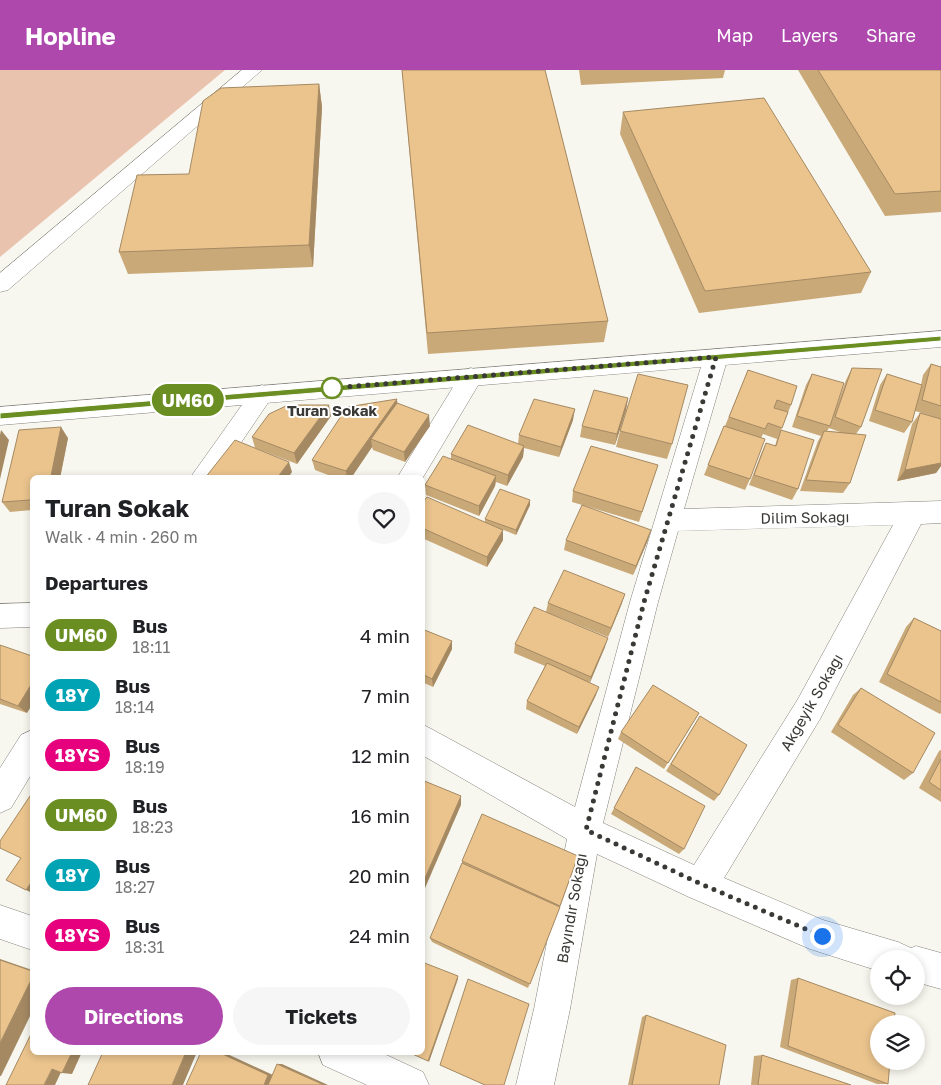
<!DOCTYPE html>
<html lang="en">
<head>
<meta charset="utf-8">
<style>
  :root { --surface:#fff; --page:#f6f6f6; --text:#202124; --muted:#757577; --accent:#ae48ad }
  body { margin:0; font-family:"Golos Text",sans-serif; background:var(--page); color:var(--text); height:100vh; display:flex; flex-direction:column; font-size:19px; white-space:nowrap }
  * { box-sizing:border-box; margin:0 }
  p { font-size:16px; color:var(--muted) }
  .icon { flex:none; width:28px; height:28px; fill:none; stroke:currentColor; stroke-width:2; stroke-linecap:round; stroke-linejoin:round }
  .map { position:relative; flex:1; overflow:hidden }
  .panel { position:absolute; left:30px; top:405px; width:395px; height:580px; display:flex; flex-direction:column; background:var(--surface); border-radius:8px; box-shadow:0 2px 8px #0003 }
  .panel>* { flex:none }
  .badge { padding:0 10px; border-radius:16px; font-size:18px; line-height:32px }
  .tools { position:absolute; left:870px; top:880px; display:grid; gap:10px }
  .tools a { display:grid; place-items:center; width:55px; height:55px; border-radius:50%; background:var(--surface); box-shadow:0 2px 8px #0003; font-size:25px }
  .you { position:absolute; width:25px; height:25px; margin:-12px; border:4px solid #fff; border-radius:50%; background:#1a73e8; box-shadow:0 0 0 8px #1a73e833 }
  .map>.badge { position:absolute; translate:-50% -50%; box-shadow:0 0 0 2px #fff }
  h2 { padding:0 15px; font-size:19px; line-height:45px }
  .round { display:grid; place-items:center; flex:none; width:52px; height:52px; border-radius:26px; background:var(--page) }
  .headline { display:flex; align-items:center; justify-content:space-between; height:85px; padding:0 15px }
  h1 { font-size:24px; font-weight:700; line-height:38px }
  .action { display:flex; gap:10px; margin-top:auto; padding:10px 15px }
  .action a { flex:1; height:58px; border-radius:30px; background:var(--accent); color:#fff; font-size:20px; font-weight:700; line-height:58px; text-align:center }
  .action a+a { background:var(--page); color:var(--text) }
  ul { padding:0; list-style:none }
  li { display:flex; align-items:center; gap:15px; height:60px; padding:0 15px }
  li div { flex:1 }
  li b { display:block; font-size:19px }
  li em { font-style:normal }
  li .badge { min-width:55px; font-weight:700; text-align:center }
  header { display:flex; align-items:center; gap:30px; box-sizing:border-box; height:70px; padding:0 25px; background:var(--accent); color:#fff }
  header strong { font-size:24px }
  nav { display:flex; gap:28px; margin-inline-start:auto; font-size:18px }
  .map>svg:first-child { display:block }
  .green { fill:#eac3ae }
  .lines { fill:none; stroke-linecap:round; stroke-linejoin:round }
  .minor-casing { stroke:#82817a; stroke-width:1 }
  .tertiary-casing { stroke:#82817a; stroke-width:1 }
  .minor { fill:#fff; fill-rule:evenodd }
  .tertiary { fill:#fff; fill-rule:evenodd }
  .wall { fill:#caa979; fill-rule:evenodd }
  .shaded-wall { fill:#a48963 }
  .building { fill:#ebc48d; stroke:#a48963 }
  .line { fill:#6b8e23; stroke:#fff }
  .walk { stroke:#3a3936; stroke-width:5; stroke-dasharray:0 9 }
  .stop-dot { fill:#fff; stroke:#6b8e23; stroke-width:2.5 }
  .labels { text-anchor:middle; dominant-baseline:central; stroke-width:4; stroke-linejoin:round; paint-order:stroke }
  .stop-label { font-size:15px; font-weight:bold; fill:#3a3936; stroke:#fff }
  .street-label { font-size:15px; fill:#3a3936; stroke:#fff }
</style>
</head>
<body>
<header>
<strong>Hopline</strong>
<nav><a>Map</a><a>Layers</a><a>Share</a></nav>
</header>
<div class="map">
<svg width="941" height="1015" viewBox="0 0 941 1015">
  <rect width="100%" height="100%" fill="#f8f7ef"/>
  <!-- green -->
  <path class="green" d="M0,0H225L0,187Z"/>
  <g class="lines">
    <defs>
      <g id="minor">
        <path d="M242,0H262L8,220L0,222V203Z"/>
        <path d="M716,279L724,281L728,287L684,439L941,431V453L921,454L820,649L724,808L823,850L898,872L911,878L916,876L941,883V919L916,912V889H879V901L810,879L689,827L597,784L570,939L554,1015H516L534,939L567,769L422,685V654L575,737L630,532L704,287L708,281ZM893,455L798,629L694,795L603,753L658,532L678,461Z"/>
        <path d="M471,298L479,301L483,307L422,409V408H397L463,301Z"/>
        <path d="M262,315L270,318L274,324L217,408H190L254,318Z"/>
        <path d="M32,533V557L0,558V534Z"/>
        <path d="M32,660V703L11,738L0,743V698L21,665Z"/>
        <path d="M0,835L32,846V880L0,869Z"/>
        <path d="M318,982H380L423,1002L429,1015H367L323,995Z"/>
      </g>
      <path id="tertiary" d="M941,261V277L0,355V337Z"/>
    </defs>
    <!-- minor casing -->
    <use href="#minor" class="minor-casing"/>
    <!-- tertiary casing -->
    <use href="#tertiary" class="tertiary-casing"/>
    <!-- minor -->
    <use href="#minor" class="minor"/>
    <!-- tertiary -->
    <use href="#tertiary" class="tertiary"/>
  </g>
  <!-- wall -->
  <g class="wall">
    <path d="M402,0H545L608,251L604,272L428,284Z"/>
    <path d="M579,0H725L723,8L581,15Z"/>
    <path d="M798,0H941V142L885,146Z"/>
    <path d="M319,14L322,37L313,197L128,204L119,182L189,104Z"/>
    <path d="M623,42L871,202L861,223L699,243L620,64Z"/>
    <path d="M931,294L941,297V396L936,403L897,411L912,354L920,343L938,348L915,341L912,352L904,363L869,351L880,315L887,304L921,315L923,305Z"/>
    <path d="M852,298L861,357L856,364L850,413L843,423L800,421L818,371L821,366L792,357L806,315L812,304L837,335L846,310ZM829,358L840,362L827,361Z"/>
    <path d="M748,300L791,335L781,360L798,419L792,430L749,415L761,384L766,373L775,376L777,369L763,364L761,368L750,409L745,420L704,405L724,356H725Z"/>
    <path d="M628,328L626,340L615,375L580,367L582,356Z"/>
    <path d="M397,333L430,356L405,392L373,380L372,377L351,408H336L315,400L312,390Z"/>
    <path d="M331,346L297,394L255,378L252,367Z"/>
    <path d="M573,350L559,387L524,378L523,387L507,416L496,412L495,416L479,446L426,425L425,415L451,389V384L518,374L519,365Z"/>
    <path d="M620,361L672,374L667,389L616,377Z"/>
    <path d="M68,368L60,408H32V440L10,442L2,432Z"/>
    <path d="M658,395L639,452L572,432L573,421Z"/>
    <path d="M530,430V435L516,465L501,459L503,460V470L487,497L422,468V433L485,452V449Z"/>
    <path d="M566,470H648L633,505L564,480Z"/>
    <path d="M548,533H622L608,567L546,542Z"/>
    <path d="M914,548L941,561V643L940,644L879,612L906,557Z"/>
    <path d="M422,559L452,579L433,617L422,612Z"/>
    <path d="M515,574L605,577L589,613L596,625L577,664L526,639L527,631L545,596L514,583Z"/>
    <path d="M0,575L27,643L0,634Z"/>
    <path d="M861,618L913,703L904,710L831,662L853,625Z"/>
    <path d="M699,643L664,699L618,669L621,662Z"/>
    <path d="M700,646L719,725L714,731L666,701Z"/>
    <path d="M941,680V732L919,718L939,681Z"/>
    <path d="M636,697L684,779L679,784L611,744Z"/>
    <path d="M578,786L560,837L528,918L432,872L430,868L462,793V791Z"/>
    <path d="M798,908L888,1014H877L780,977L791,910Z"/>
    <path d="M646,945L719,1015H628L642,947Z"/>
    <path d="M762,985L851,1015H751L754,986Z"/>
  </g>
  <!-- shaded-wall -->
  <g class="shaded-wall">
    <path d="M319,14L322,37L313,197L309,175Z"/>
    <path d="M628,328L626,340L615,375L617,364Z"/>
    <path d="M397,329L398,341L371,369L372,377L351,408H347L346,401Z"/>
    <path d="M329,335L331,346L297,394L294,383Z"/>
    <path d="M575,339L573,350L559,387L561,377Z"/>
    <path d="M429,345L430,356L405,392L404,382Z"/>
    <path d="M61,357L68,368L60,408H50Z"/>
    <path d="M1,360L9,370L0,409V365Z"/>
    <path d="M524,376L523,387L507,416L508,405Z"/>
    <path d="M289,392L292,402L288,408H277Z"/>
    <path d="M941,393V396L936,403L897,411L905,400Z"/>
    <path d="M496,406L495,416L479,446V436Z"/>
    <path d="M32,426V433L30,430Z"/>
    <path d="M530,430V435L516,465V460Z"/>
    <path d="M503,460V470L487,497V487Z"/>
    <path d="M651,460L648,470L633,505L636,496Z"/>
    <path d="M625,524L622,533L608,567L611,558Z"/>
    <path d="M608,568L605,577L589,615L591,607Z"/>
    <path d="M452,571V579L433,617L432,609Z"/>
    <path d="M32,613V635L27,643L18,636Z"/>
    <path d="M599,617L596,625L577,664L579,657Z"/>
    <path d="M461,726V735L422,825V815Z"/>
    <path d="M32,811V823L26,820Z"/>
    <path d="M0,889L32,900V901L0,890Z"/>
    <path d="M458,906V909L429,992L428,991Z"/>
    <path d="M32,908V942L1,1006H0V973Z"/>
    <path d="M72,982H82L72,1004L62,1003Z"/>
    <path d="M186,982H197L183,1015H172Z"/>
    <path d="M218,982H223L273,1005L269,1015H264Z"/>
    <path d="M277,994H282L328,1015H324Z"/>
    <path d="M52,999L62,1000L55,1015H44Z"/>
  </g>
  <!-- building -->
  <g class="building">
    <path d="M402,0H545L608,251L427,263Z"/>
    <path d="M818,0H941V121L895,124Z"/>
    <path d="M319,14L309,175L119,182L137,105L189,104L203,31L221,18Z"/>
    <path d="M764,28L871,202L705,221L623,42Z"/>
    <path d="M931,294L941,297V336L922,330Z"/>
    <path d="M852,298L882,299L861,357L835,347Z"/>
    <path d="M748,300L797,316L791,335L777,330L774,338L788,342L782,358L768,353L765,359L729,347Z"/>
    <path d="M638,304L688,315L672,374L620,361Z"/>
    <path d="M812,304L844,313L830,356L797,346Z"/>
    <path d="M887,304L922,315L912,352L875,340Z"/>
    <path d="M594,320L628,328L617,364L582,356Z"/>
    <path d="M397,329L346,401L312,390L347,337Z"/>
    <path d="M534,329L575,339L561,377L519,365Z"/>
    <path d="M397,333L429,345L404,382L371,369Z"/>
    <path d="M288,335H329L294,383L252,367L269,344Z"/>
    <path d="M920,343L941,349V393L905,400Z"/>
    <path d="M468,355L524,376L508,405L451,384Z"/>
    <path d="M724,356L765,369L750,409L708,395Z"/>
    <path d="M61,357L51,406L50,408H32V426L30,430L2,432L19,360Z"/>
    <path d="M781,360L814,370L798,419L754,405L766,373L776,376Z"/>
    <path d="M824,361L866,365L850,413L806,410Z"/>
    <path d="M235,370L289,392L277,408H205Z"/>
    <path d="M591,376L658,395L642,442L573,421Z"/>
    <path d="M443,386L496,406L479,436L425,415Z"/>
    <path d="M500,419L530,430L516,460L485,449Z"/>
    <path d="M427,427L503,460L487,487L422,458V433Z"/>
    <path d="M582,435L651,460L636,496L566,470Z"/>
    <path d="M564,500L625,524L611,558L548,533Z"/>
    <path d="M534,537L608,568L591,607L515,574Z"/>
    <path d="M914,548L941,561V632L887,604Z"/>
    <path d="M422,559L452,571L432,609L422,604Z"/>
    <path d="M0,575L32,586V613L18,636L0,629Z"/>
    <path d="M547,593L599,617L579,657L527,631Z"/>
    <path d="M653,615L699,643L668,693L621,662Z"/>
    <path d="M861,618L935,663L913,703L838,655Z"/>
    <path d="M700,646L747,675L719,725L671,694Z"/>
    <path d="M941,689V720L929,712Z"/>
    <path d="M636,697L705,736L684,779L614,738Z"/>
    <path d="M422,710L461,726L422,815Z"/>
    <path d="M32,723V811L26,820L6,810L21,788L0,778V771Z"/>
    <path d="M482,744L578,786L560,836L462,791Z"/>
    <path d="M462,793L560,837L530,914L430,868Z"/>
    <path d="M0,890L32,901V908L0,973Z"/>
    <path d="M422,892L458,906L428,991L408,982H422Z"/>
    <path d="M798,908L895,943L894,954H879V991H890L888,1014L788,976Z"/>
    <path d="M468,909L529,934L504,1015H485L440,995Z"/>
    <path d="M646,945L726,975L719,1015H632Z"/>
    <path d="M32,962V982H72L62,1003L52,999L44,1015H6Z"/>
    <path d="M103,982H186L172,1015H88Z"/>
    <path d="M201,982H218L268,1005L264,1015H186Z"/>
    <path d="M762,985L851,1015H758Z"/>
    <path d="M277,994L324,1015H268Z"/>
  </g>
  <!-- line -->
  <path class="line" d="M941,266V271L0,349V343Z"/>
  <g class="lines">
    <!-- walk -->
    <path class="walk" d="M332,318L716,287L644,532L586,760L701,814L822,866"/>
  </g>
  <!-- markers -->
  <circle class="stop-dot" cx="332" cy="318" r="10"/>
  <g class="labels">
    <!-- stop labels -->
    <g class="stop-label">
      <text x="332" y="340">Turan Sokak</text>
    </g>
    <!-- street labels -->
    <g class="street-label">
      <text transform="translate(805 447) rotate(-1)">Dilim Sokağı</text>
      <text transform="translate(811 632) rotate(-60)">Akgeyik Sokağı</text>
      <text transform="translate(571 838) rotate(-80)">Bayındır Sokağı</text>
    </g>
  </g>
</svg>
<div class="tools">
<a><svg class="icon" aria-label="locate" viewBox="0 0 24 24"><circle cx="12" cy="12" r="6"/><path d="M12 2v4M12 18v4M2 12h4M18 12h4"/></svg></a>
<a><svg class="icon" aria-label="layers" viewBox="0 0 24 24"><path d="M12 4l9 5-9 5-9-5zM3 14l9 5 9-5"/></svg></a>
</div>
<div class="you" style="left:822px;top:866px"></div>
<b class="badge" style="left:188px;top:330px;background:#6b8e23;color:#fff">UM60</b>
<section class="panel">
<div class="headline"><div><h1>Turan Sokak</h1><p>Walk · 4 min · 260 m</p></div><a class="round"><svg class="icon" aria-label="heart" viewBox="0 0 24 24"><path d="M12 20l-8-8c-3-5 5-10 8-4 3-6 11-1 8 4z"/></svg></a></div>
<h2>Departures</h2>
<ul>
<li><span class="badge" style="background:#6b8e23;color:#fff">UM60</span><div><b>Bus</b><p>18:11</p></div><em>4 min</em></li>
<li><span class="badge" style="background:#00a3b4;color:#fff">18Y</span><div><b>Bus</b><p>18:14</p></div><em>7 min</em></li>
<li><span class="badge" style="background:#e6007e;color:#fff">18YS</span><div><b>Bus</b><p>18:19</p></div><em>12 min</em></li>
<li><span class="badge" style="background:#6b8e23;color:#fff">UM60</span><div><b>Bus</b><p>18:23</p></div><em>16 min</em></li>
<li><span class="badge" style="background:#00a3b4;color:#fff">18Y</span><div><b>Bus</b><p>18:27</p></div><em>20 min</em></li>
<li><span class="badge" style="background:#e6007e;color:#fff">18YS</span><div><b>Bus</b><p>18:31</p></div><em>24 min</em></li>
</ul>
<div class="action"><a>Directions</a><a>Tickets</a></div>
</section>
</div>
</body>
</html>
